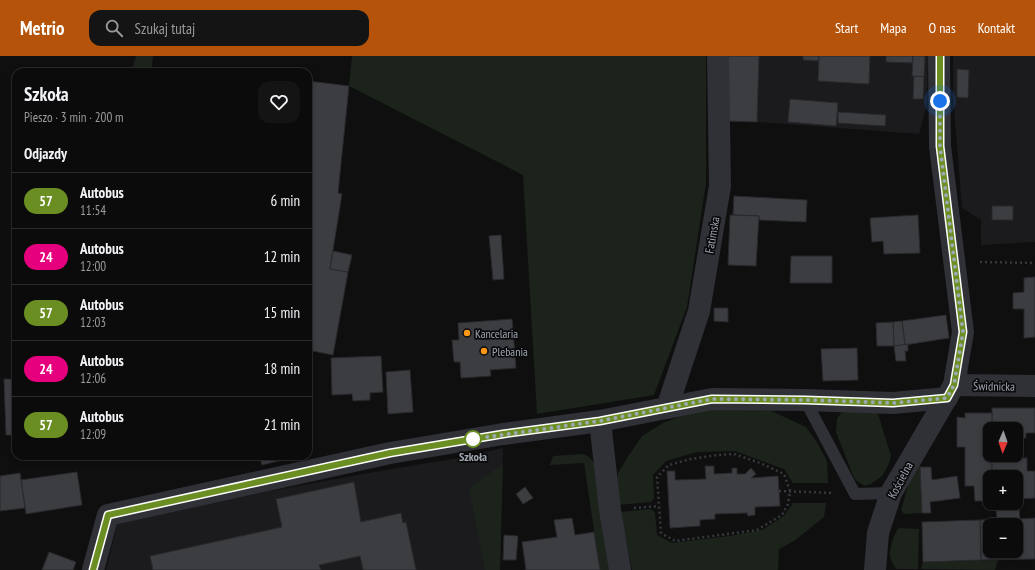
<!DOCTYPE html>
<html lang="pl">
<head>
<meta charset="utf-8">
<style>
  :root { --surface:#0b0b0c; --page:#141415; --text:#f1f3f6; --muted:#9a9b9d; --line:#2b2b2d; --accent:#b45309 }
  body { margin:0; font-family:"PT Sans Narrow",sans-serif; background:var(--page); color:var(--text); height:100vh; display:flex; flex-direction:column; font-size:15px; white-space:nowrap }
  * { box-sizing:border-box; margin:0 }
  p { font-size:13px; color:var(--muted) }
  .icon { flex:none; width:22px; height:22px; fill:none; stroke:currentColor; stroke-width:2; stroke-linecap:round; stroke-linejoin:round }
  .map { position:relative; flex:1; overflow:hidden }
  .drawer { position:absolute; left:12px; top:12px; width:300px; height:392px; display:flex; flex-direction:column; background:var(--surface); border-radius:12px; box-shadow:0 2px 6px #0003,0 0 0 1px var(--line) }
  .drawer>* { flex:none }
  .badge { padding:0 8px; border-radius:13px; font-size:14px; line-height:26px }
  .needle { width:26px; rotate:182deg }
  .controls { position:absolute; left:983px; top:366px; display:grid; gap:8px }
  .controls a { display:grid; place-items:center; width:40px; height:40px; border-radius:8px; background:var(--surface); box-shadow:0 2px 6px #0003,0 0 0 1px var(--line); font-size:20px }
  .you { position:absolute; width:20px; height:20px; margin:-10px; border:3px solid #fff; border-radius:50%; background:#1a73e8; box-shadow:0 0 0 6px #1a73e833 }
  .map>.badge { position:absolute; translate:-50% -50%; box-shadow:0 0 0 2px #fff }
  h2 { padding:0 12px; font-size:15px; line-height:36px }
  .round { display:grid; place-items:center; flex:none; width:42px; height:42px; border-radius:12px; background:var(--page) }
  .summary { display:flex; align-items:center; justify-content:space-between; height:68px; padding:0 12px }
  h1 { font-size:19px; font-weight:800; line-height:30px }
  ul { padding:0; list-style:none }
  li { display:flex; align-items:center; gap:12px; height:56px; padding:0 12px; border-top:1px solid var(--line) }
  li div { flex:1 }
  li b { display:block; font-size:15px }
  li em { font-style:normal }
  li .badge { min-width:44px; font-weight:700; text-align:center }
  header { display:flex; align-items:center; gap:24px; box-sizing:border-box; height:56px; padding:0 20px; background:var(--accent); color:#fff }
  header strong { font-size:19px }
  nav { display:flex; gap:22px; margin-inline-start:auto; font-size:14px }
  .search { width:280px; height:36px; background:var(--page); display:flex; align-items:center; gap:10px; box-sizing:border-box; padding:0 14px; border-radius:12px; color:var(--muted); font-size:15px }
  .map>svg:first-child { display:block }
  .built { fill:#1b1b1d }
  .green { fill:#1b231b }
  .building { fill:#3b3d41; stroke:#29292d; fill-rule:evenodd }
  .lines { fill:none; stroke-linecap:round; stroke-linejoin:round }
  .path { stroke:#36383d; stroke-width:2.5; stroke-dasharray:2 3; stroke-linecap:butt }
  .service { stroke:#303136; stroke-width:12 }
  .minor { stroke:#303136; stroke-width:22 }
  .line-casing { stroke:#fff; stroke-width:9 }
  .line { stroke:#6b8e23; stroke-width:6 }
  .walk { stroke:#9fa7b3; stroke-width:4; stroke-dasharray:0 7.2 }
  .poi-dot { fill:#ff9718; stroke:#0a0a0b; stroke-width:1.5 }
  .stop-dot { fill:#fff; stroke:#6b8e23; stroke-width:2 }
  .labels { text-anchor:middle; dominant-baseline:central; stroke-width:3.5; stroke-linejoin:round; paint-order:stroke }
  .street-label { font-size:12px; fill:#9fa7b3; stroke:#0a0a0b }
  .poi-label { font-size:12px; fill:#9fa7b3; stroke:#0a0a0b; text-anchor:start }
  .stop-label { font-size:12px; font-weight:bold; fill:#9fa7b3; stroke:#0a0a0b }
</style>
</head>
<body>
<header>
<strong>Metrio</strong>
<div class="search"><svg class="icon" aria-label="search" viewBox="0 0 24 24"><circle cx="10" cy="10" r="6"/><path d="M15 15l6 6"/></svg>Szukaj tutaj</div>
<nav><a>Start</a><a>Mapa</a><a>O nas</a><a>Kontakt</a></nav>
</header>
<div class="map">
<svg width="1035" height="514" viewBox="0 0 1035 514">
  <rect width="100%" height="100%" fill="#0f0f10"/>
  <!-- built -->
  <g class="built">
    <path d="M728,0H928L927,48L919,78L757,66L726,65Z"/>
    <path d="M953,0H1035V186L981,189V164L962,152L953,39Z"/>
    <path d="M503,392L500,514H106L118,466L270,435L385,414L465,401Z"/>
  </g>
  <!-- green -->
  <g class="green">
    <path d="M136,0H153L151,16H131Z"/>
    <path d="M352,0H706V127L687,251L654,339L537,358L523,119L349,30Z"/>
    <path d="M860,349L878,358L891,400L888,410L882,420L871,428L865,430L857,425L854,422L836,376L837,363L846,350Z"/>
    <path d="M715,351L767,353L806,371L818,388L827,405L828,427H793L784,413L735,395L697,396L666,405L653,419L654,442L651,446L618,449L616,436L618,417L629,399L642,380L663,367L693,355Z"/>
    <path d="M582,398C589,400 592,403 595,409L609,514H600L584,407L550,409L553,400Z"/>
    <path d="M920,407L922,457L904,458L901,454L911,419Z"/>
    <path d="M503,408L500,514H485L469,432L489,418Z"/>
    <path d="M793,447H826L824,461L794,485L779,493L778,514H632L620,456L650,453L655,456L657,479L672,487L729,480L762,474L784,460Z"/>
    <path d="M899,472L919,473L918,513H897C893,509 890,503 890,498C890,491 894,477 899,472Z"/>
    <path d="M998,504L995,514L921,513L923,506Z"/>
  </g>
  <!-- building -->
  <g class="building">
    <path d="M728,0H759L757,66L726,65Z"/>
    <path d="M803,0H819V5L803,4Z"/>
    <path d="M819,0H870L869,28L818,25Z"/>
    <path d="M886,0H913L912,7L886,6Z"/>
    <path d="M913,0H925L924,21L912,20Z"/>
    <path d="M957,13L969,14L968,42L957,41Z"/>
    <path d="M914,20L924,21L923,43H913Z"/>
    <path d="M308,25L349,30L338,137L342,138L330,213L348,216L333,299L308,294Z"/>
    <path d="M790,43L838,47L836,70L788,66Z"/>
    <path d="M838,56L886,59L885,70L838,67Z"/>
    <path d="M734,140L807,144L806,166L759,164V160L733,159Z"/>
    <rect x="992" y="150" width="21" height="14"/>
    <path d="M730,159L759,160L756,210L728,209Z"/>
    <path d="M918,159L920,197L884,198L883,185L872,186L870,162Z"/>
    <path d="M501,179L504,223L493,224L489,180Z"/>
    <path d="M333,195L352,199L348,216L330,213Z"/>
    <path d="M791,200H832V227H790Z"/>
    <path d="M1035,221V281L1024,282V253H1013V237L1024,236V222Z"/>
    <path d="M714,252H728V266L714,265Z"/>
    <path d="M946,259L949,282L905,289L902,265Z"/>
    <path d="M512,263L516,312L490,314L491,320L461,322L460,306H454L452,284H459L458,267Z"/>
    <path d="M902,265L905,289L894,290L893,266Z"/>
    <path d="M893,266L894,290H877L876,267Z"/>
    <path d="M908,288V295H905L906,305H896L894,290Z"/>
    <path d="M857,292L858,324L823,325L821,293Z"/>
    <path d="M381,300L383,336L370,337V344L353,345L352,338L332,339L331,302Z"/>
    <path d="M410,314L413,356L388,358L386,316Z"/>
    <path d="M4,323H16V379H6Z"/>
    <path d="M992,352H1035V377H1026V382H1016V373H992Z"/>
    <path d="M965,357H992V373H990V399H992V421H990V445H975L974,430H965V391H957V361L965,362Z"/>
    <path d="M259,400H299L262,409Z"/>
    <path d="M992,402H1027V415H1035V442L1016,443V421H992Z"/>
    <path d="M705,410H714V418L732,417V412H737V418H745L751,412L756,418L751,422L778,420L780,450L755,451V459L748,460L747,457L715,458V463L700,464V470L670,472L667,415H675V424L706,423Z"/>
    <path d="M920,411H931L932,424L957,420L960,442L930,446L931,457H922Z"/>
    <path d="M77,416L82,449L26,458L21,424Z"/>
    <path d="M20,417L25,452L0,455V420Z"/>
    <path d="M354,426L361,466L401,457L403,467L406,466L416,514H363L360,500L319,509L321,514H153L150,500L282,471L276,443Z"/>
    <path d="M525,431L533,442L523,448L516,438Z"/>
    <path d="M1019,452L1020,463L1035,462V503L981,504L980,464L997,463L996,453ZM990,469H1016V495H990Z"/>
    <path d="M572,462L575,479L594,476L600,514H526L522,486L557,481L554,464Z"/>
    <path d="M980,464L981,504L923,506L922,466Z"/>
    <path d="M504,479L518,480L516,504H503Z"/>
    <path d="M49,496L76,506L73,514H42Z"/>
  </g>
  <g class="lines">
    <!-- path -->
    <g class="path">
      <path d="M980,206L1035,207"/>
      <path d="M734,398L760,407L784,418L790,435L788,448L782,459L757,474L675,485L661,477L657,421L669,409L691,403L717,399Z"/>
      <path d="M779,435L833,437"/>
      <path d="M634,452L659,450"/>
    </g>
    <!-- service -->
    <path class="service" d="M805,344L855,438L891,437"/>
    <!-- minor -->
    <g class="minor">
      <path d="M954,329L1035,330"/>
      <path d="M667,352L699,255L720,130L718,0"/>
      <path d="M600,365L610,454L620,514"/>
      <path d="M93,514L108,459L390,397L503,378L600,365L712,343L805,344L893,347L947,342"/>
      <path d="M875,514L878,477L891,437L954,329L963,276L940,90L939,0"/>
    </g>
  </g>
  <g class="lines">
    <defs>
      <path id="line" d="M93,514L108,459L390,397L503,378L600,365L712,343L805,344L893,347L947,342L954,329L963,276L940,90V0"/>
    </defs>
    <!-- line casing -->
    <use href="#line" class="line-casing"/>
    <!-- line -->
    <use href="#line" class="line"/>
    <!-- walk -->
    <path class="walk" d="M473,383L600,365L712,343L805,344L893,347L947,342L954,329L963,276L940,90V45"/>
  </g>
  <!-- markers -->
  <g class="poi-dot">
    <circle cx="467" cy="277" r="4"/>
    <circle cx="484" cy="295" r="4"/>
  </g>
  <circle class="stop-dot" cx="473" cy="383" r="8"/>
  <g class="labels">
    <!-- street labels -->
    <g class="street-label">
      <text transform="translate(712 179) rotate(-80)">Fatimska</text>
      <text transform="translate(994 330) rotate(1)">Świdnicka</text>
      <text transform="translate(900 424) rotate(-62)">Kościelna</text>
    </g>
    <!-- poi labels -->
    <g class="poi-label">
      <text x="475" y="277">Kancelaria</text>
      <text x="492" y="295">Plebania</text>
    </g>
    <!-- stop labels -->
    <g class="stop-label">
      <text x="473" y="400">Szkoła</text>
    </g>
  </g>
</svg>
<div class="controls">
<a><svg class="needle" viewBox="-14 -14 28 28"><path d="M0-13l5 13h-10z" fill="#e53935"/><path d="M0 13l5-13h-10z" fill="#9a9b9d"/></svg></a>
<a>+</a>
<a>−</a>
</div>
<div class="you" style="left:940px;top:45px"></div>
<section class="drawer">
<div class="summary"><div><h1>Szkoła</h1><p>Pieszo · 3 min · 200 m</p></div><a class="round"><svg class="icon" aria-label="heart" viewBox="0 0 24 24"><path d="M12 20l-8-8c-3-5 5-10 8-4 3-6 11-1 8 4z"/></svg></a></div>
<h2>Odjazdy</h2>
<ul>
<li><span class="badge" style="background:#6b8e23;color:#fff">57</span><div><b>Autobus</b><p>11:54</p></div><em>6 min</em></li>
<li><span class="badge" style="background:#e6007e;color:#fff">24</span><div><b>Autobus</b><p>12:00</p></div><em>12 min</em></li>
<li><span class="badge" style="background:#6b8e23;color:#fff">57</span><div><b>Autobus</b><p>12:03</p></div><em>15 min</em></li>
<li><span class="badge" style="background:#e6007e;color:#fff">24</span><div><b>Autobus</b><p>12:06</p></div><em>18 min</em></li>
<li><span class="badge" style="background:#6b8e23;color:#fff">57</span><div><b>Autobus</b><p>12:09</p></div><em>21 min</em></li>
</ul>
</section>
</div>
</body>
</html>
